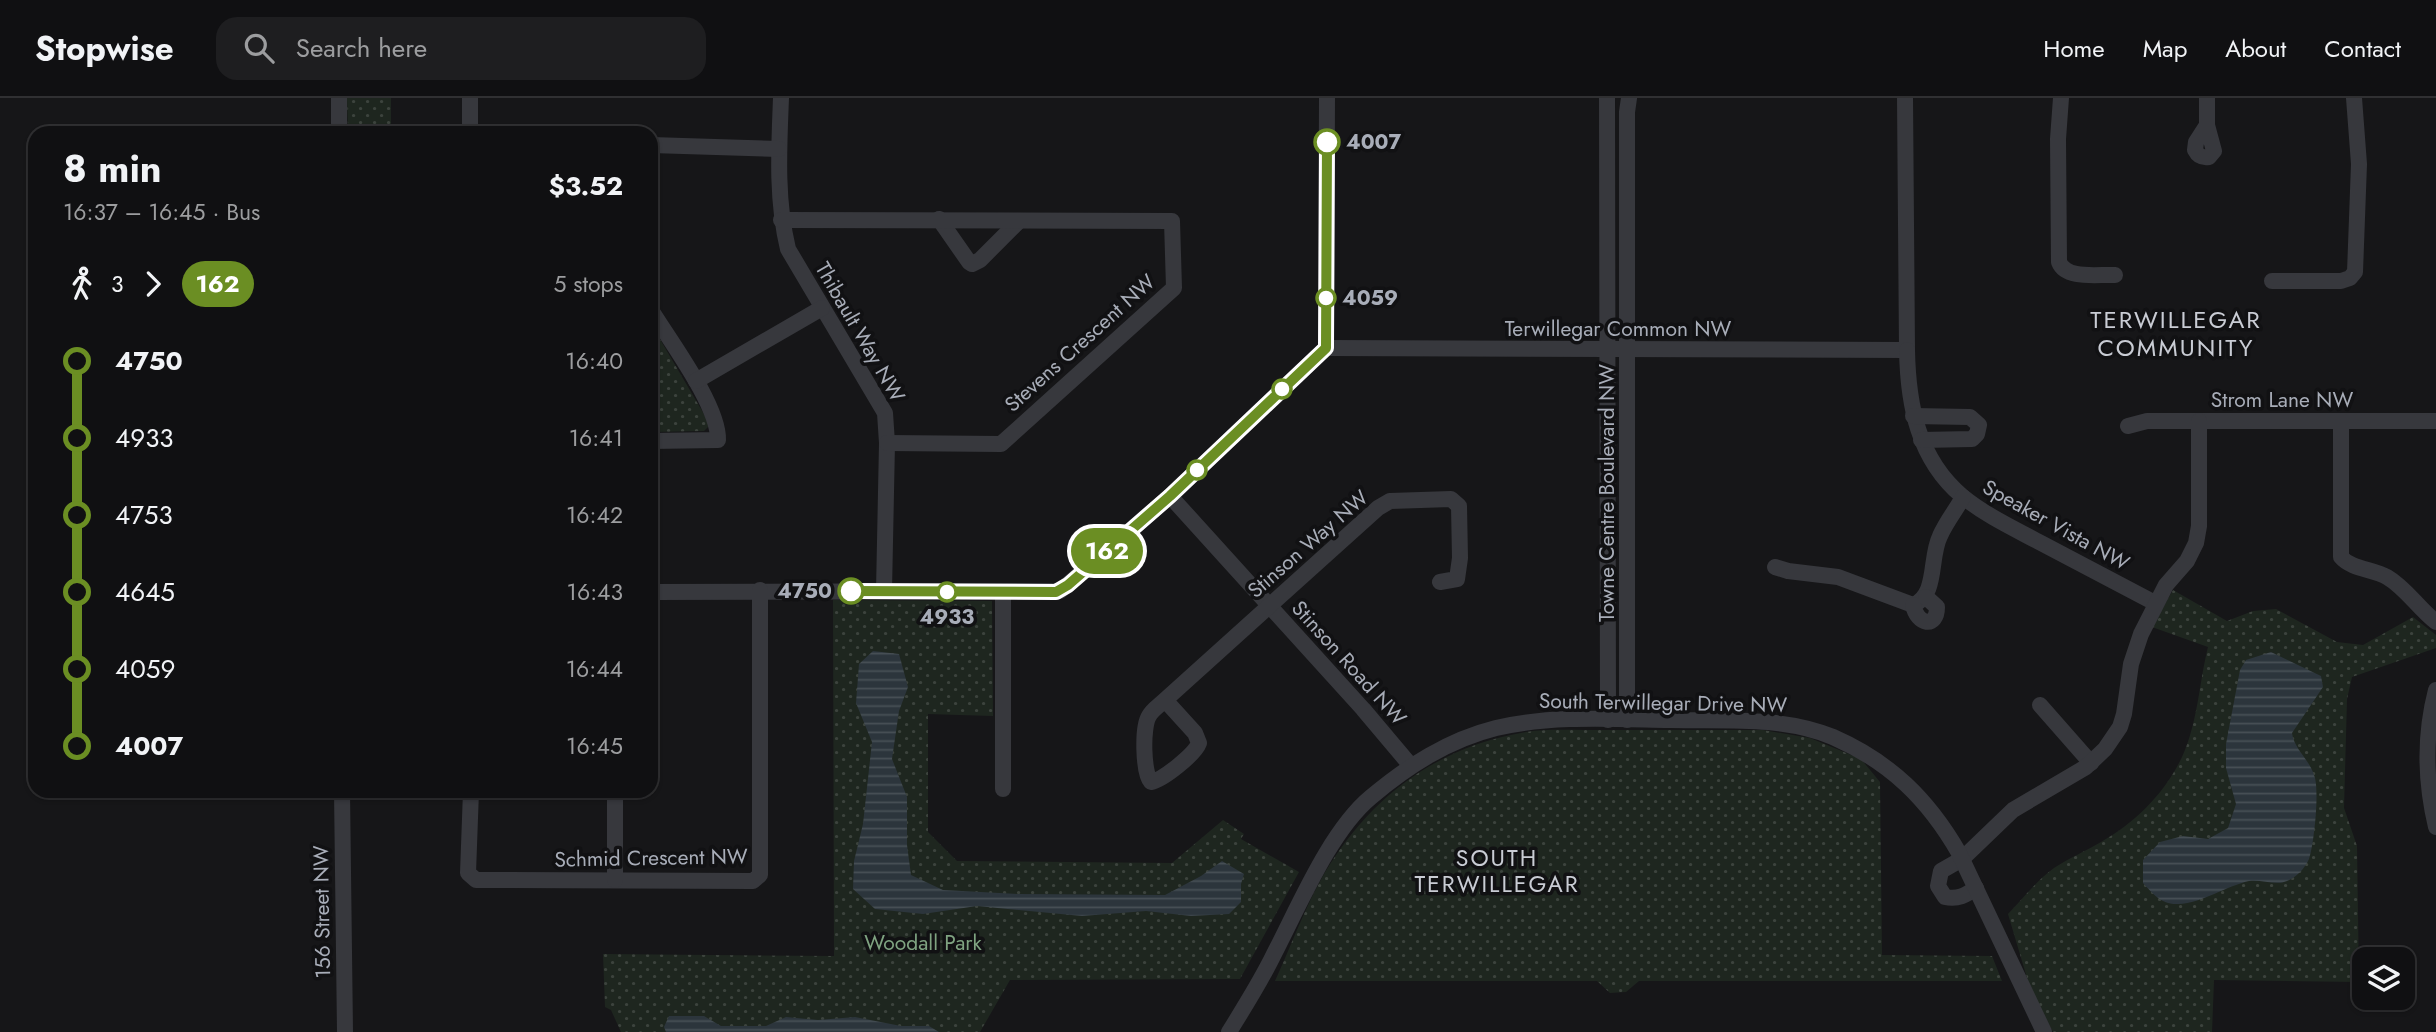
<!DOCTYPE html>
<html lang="en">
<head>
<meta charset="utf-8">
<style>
  :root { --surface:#101012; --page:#1e1e20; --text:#f1f3f6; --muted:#9c9d9f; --line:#303032 }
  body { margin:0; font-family:Jost,sans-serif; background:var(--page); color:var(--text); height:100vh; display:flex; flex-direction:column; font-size:26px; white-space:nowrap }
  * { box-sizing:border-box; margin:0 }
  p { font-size:23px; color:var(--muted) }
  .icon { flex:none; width:38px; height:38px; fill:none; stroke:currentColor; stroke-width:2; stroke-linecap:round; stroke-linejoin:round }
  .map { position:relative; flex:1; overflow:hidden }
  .details { position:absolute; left:28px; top:28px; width:630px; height:672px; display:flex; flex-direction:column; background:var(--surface); border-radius:21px; box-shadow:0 2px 5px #0004,0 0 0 2px var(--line) }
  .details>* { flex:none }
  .badge { padding:0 14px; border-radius:23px; font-size:24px; line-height:46px }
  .buttons { position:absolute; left:2352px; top:849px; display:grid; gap:14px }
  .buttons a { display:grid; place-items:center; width:63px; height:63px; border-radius:14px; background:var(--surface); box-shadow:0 2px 5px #0004,0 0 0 2px var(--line); font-size:35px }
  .map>.badge { position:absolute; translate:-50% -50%; box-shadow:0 0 0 4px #fff }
  .legs { display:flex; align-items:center; gap:10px; height:77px; padding:0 35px; font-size:23px }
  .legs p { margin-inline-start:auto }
  .headline { display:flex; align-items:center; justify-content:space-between; height:119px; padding:0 35px }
  h1 { font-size:38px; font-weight:700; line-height:52px }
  ul { padding:0 35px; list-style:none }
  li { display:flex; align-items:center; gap:24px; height:77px; font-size:26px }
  li i { display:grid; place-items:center; width:10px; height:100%; margin:0 9px; background:currentColor }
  li i::after { content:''; width:18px; height:18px; margin:-9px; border:5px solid; border-radius:50%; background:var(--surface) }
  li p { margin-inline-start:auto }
  li:first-child i { background:linear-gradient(#0000 50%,currentColor 0) }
  li:last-child i { background:linear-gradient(currentColor 50%,#0000 0) }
  header { display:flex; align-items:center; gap:42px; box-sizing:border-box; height:98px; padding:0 35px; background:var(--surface); border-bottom:2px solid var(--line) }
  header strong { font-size:33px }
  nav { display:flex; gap:38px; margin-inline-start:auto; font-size:24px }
  .search { width:490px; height:63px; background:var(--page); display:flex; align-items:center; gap:18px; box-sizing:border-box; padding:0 24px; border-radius:21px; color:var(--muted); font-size:26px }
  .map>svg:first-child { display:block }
  .park { fill:url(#park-dots) }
  .water { fill:url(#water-rules) }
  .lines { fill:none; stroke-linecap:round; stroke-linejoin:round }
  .minor { stroke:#37383d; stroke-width:16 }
  .line-1-casing { stroke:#fff; stroke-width:16 }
  .line-1 { stroke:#6b8e23; stroke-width:10 }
  .stop-1-dot { fill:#fff; stroke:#6b8e23; stroke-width:3.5 }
  .labels { text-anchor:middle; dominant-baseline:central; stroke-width:7; stroke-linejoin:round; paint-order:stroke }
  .stop-label { font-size:21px; font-weight:bold; fill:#a8adb8; stroke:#111113; text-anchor:start }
  .street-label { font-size:21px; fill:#a8adb8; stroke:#111113 }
  .park-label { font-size:21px; fill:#7fa381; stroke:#111113 }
  .neighbourhood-label { font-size:23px; letter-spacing:2px; fill:#c9ccd4; stroke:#111113 }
  .quarter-label { font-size:24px; letter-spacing:2px; fill:#c9ccd4; stroke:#111113 }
</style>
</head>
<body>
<header>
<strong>Stopwise</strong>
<div class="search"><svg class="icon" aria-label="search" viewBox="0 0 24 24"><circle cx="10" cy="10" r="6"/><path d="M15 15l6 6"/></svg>Search here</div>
<nav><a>Home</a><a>Map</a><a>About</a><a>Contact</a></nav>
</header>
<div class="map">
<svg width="2436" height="934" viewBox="0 0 2436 934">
  <defs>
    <pattern id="park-dots" width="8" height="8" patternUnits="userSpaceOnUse" patternTransform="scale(1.75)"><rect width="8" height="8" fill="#1e261f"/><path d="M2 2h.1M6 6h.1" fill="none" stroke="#3c433d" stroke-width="1.8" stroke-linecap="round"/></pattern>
    <pattern id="water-rules" width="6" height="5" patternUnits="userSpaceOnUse" patternTransform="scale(1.75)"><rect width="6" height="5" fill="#2c353c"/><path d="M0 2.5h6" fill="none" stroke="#485056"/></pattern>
  </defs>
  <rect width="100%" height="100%" fill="#161618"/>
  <!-- park -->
  <g class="park">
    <path d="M347,0H391V35H348Z"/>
    <path d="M651,226L708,323V329L704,333L651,334Z"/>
    <path d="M2173,492L2227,523L2253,513L2276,511L2337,544L2363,547L2413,519L2436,537V550L2352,579L2347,601L2344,710L2357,748L2359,884L2214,882L2212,934H2053L2030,890L2008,816C2023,801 2037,782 2054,770C2069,760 2086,753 2101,744C2136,724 2165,695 2182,659C2198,624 2199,585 2208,549L2152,529Z"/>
    <path d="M833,502L992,503L993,618L928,616V734L957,763L1172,765L1223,722L1244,736L1241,741L1299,774L1240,881L1010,882L980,934H621L611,912L605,909L603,856L834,858Z"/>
    <path d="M1585,632H1763L1810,640L1861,661L1880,684L1882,857L1992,858L2002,883H1639L1626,894L1610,895L1597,883H1275C1291,848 1305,809 1324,776C1370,699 1436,649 1526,634C1545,631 1565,632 1585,632Z"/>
  </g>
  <!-- water -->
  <g class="water">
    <path d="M873,553L899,556L908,589L899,613L892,661L907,699V747L911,777L943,792L1018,796L1165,797L1201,778L1222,763L1244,776L1241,786V804L1229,816L1191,818L1146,813L1082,818L977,808L923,816L875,811L853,791L854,763L863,726L872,644L856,605L859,566Z"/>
    <path d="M2271,554L2321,578L2323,589L2292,635C2294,651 2309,661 2314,677C2320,690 2314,747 2309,761C2305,770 2296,780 2287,783C2276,788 2261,781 2249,783C2226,788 2203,805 2178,806C2162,807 2153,796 2143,785V762L2160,744L2183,738L2208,741L2228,730L2236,706L2226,670V646L2240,572L2246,562Z"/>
    <path d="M669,918H704L721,928H766L786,919L818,922L855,919L901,928H929L939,934H666L664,929Z"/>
  </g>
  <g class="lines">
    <!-- minor -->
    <g class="minor">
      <path d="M339,0V35"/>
      <path d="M470,0V35"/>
      <path d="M781,0C779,50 776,102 788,151L885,315L887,345L884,493"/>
      <path d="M1607,0L1608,622"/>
      <path d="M2061,0L2058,41L2059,164C2066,182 2098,176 2115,177"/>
      <path d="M2207,0V27L2214,53L2209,59C2202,60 2198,58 2195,52L2196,44L2207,27"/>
      <path d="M651,47L779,51"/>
      <path d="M939,121L969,164L972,166L980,162L1019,123"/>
      <path d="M781,122L1172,123L1174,190L1001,346L887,345"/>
      <path d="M2272,183H2341L2350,180L2355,174L2359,66L2354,0"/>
      <path d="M651,212C670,243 719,308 718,342L651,343"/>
      <path d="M1326,250L1907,252L1905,0"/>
      <path d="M1326,250L1327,0"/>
      <path d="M1907,252C1908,307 1918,361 1962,398C1985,417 2015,431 2041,445C2079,465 2117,485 2155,505"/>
      <path d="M696,283L822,210"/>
      <path d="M1913,318L1970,319L1979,327L1977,336L1972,341L1921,342"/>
      <path d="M2341,324V459C2351,471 2373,471 2387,479C2406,490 2418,510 2436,524"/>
      <path d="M2128,328L2147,323H2436"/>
      <path d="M1170,398L1363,611L1411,668"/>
      <path d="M1775,469L1788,473L1838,479L1913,507C1938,497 1929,460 1940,438C1946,424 1956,412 1963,399"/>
      <path d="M651,494L1060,493L1170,398L1326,250"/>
      <path d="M1003,494V691"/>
      <path d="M1913,507C1917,527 1937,531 1937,509L1926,499"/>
      <path d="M2436,592C2424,638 2425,683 2436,729"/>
      <path d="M1165,602L1195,635L1199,645C1195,656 1163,682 1151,684C1143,675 1142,629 1149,618C1152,612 1160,607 1165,602L1378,410L1390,403L1451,401L1459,408L1460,460L1457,481L1440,484"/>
      <path d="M2040,607L2091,665"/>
      <path d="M1627,622V14L1629,0"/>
      <path d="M342,693L345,934"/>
      <path d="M471,693L468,775L476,782L753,783L760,777V492"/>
      <path d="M615,782V693"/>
      <path d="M1976,790C1966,797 1958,802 1945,799L1938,788L1941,773L1962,761L2013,712L2086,669L2105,651L2120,629L2124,616L2131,566L2141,536L2166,487L2187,463L2196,445L2199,428V323"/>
      <path d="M1229,934C1245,908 1261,883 1274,856C1299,808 1330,733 1371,699C1408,668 1448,642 1496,630C1551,617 1613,621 1670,622C1723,623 1783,618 1833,639C1890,664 1928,701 1959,755L2044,934"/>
    </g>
  </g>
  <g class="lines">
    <defs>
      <path id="line-1" d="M851,493L1056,494L1068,487L1170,398L1326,250L1327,44"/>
    </defs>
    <!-- line-1 casing -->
    <use href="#line-1" class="line-1-casing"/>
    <!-- line-1 -->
    <use href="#line-1" class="line-1"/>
  </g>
  <!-- markers -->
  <g class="stop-1-dot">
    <circle cx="1327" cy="44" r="12"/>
    <circle cx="1326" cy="200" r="9"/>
    <circle cx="1282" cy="291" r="9"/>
    <circle cx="1197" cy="372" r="9"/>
    <circle cx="851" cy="493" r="12"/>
    <circle cx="947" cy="494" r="9"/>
  </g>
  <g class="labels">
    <!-- stop labels -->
    <g class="stop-label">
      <text x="1346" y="44">4007</text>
      <text x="1342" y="200">4059</text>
      <text x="832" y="493" text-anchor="end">4750</text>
      <text x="947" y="519" text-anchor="middle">4933</text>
    </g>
    <!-- street labels -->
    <g class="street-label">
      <text x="1618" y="231">Terwillegar Common NW</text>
      <text transform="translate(860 234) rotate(60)">Thibault Way NW</text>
      <text transform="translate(1080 245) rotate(-42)">Stevens Crescent NW</text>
      <text x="2282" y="302">Strom Lane NW</text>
      <text transform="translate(1607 395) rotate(-90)">Towne Centre Boulevard NW</text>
      <text transform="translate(2056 427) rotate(29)">Speaker Vista NW</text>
      <text transform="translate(1308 446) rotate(-41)">Stinson Way NW</text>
      <text transform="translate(1349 565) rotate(48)">Stinson Road NW</text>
      <text transform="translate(1663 605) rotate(1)">South Terwillegar Drive NW</text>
      <text transform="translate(651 760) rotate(-1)">Schmid Crescent NW</text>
      <text transform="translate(322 814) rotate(-91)">156 Street NW</text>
    </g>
    <!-- park labels -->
    <g class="park-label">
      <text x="923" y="845">Woodall Park</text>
    </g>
    <!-- neighbourhood labels -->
    <g class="neighbourhood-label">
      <text x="1497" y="760">SOUTH<tspan x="1497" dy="26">TERWILLEGAR</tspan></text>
    </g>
    <!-- quarter labels -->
    <g class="quarter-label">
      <text x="2176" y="221">TERWILLEGAR<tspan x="2176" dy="28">COMMUNITY</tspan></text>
    </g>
  </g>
</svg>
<div class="buttons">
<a><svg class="icon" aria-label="layers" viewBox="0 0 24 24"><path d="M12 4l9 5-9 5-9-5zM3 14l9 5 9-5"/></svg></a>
</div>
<b class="badge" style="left:1107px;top:453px;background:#6b8e23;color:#fff">162</b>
<section class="details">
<div class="headline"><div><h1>8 min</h1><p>16:37 – 16:45 · Bus</p></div><b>$3.52</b></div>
<div class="legs"><svg class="icon" aria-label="walk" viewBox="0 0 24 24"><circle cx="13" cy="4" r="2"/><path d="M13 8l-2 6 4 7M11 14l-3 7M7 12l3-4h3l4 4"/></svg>3<svg class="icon" aria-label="forward" viewBox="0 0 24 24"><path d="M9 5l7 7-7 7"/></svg><b class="badge" style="background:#6b8e23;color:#fff">162</b><p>5 stops</p></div>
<ul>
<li><i style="color:#6b8e23"></i><b>4750</b><p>16:40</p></li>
<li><i style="color:#6b8e23"></i><span>4933</span><p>16:41</p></li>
<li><i style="color:#6b8e23"></i><span>4753</span><p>16:42</p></li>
<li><i style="color:#6b8e23"></i><span>4645</span><p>16:43</p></li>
<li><i style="color:#6b8e23"></i><span>4059</span><p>16:44</p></li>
<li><i style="color:#6b8e23"></i><b>4007</b><p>16:45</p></li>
</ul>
</section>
</div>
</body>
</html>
